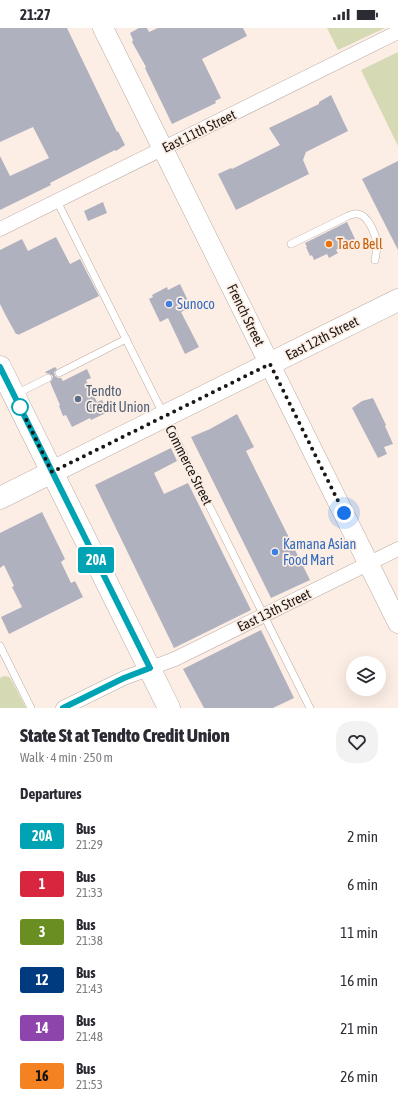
<!DOCTYPE html>
<html lang="en">
<head>
<meta charset="utf-8">
<style>
  :root { --surface:#fff; --page:#f2f2f3; --text:#2b2b33; --muted:#7c7c81 }
  body { margin:0; font-family:"Asap Condensed",sans-serif; background:var(--page); color:var(--text); height:100vh; display:flex; flex-direction:column; font-size:15px; white-space:nowrap }
  * { box-sizing:border-box; margin:0 }
  p { font-size:13px; color:var(--muted) }
  .icon { flex:none; width:22px; height:22px; fill:none; stroke:currentColor; stroke-width:2; stroke-linecap:round; stroke-linejoin:round }
  .map { position:relative; height:680px; overflow:hidden }
  .side { display:flex; flex-direction:column; background:var(--surface); flex:1 }
  .side>* { flex:none }
  .badge { padding:0 8px; border-radius:3px; font-size:14px; line-height:26px }
  .tools { position:absolute; left:346px; top:628px; display:grid; gap:8px }
  .tools a { display:grid; place-items:center; width:40px; height:40px; border-radius:50%; background:var(--surface); box-shadow:0 4px 16px #0002; font-size:20px }
  .you { position:absolute; width:20px; height:20px; margin:-10px; border:3px solid #fff; border-radius:50%; background:#1a73e8; box-shadow:0 0 0 6px #1a73e833 }
  .map>.badge { position:absolute; translate:-50% -50%; box-shadow:0 0 0 2px #fff }
  h2 { padding:0 20px; font-size:15px; line-height:36px }
  .round { display:grid; place-items:center; flex:none; width:42px; height:42px; border-radius:16px; background:var(--page) }
  .headline { display:flex; align-items:center; justify-content:space-between; height:68px; padding:0 20px }
  h1 { font-size:19px; font-weight:800; line-height:30px }
  ul { padding:0; list-style:none }
  li { display:flex; align-items:center; gap:12px; height:48px; padding:0 20px }
  li div { flex:1 }
  li b { display:block; font-size:15px }
  li em { font-style:normal }
  li .badge { min-width:44px; font-weight:700; text-align:center }
  .status { display:flex; justify-content:space-between; align-items:center; height:28px; padding:0 20px; background:var(--surface); direction:ltr }
  .status svg { height:11px; fill:currentColor }
  .map>svg:first-child { display:block }
  .green { fill:#d5dab4 }
  .building { fill:#b0b1bf }
  .lines { fill:none; stroke-linecap:round; stroke-linejoin:round }
  .lane-casing { stroke:#b9aca3; stroke-width:8 }
  .street-casing { stroke:#b9aca3; stroke-width:15 }
  .secondary-casing { stroke:#b9aca3; stroke-width:21 }
  .primary-casing { stroke:#b9aca3; stroke-width:23 }
  .lane { stroke:#fff; stroke-width:7 }
  .street { stroke:#fff; stroke-width:14 }
  .secondary { stroke:#fff; stroke-width:20 }
  .primary { stroke:#fff; stroke-width:22 }
  .line-casing { stroke:#fff; stroke-width:9 }
  .line { stroke:#00a3b4; stroke-width:6 }
  .walk { stroke:#1c1714; stroke-width:4; stroke-dasharray:0 7.2 }
  .food-dot { fill:#e8710a; stroke:#fceee5; stroke-width:1.5 }
  .shop-dot { fill:#3f7fe0; stroke:#fceee5; stroke-width:1.5 }
  .service-dot { fill:#5c6f8a; stroke:#fceee5; stroke-width:1.5 }
  .stop-dot { fill:#fff; stroke:#00a3b4; stroke-width:2 }
  .labels { text-anchor:middle; dominant-baseline:central; stroke-width:3.5; stroke-linejoin:round; paint-order:stroke }
  .street-label { font-size:14px; fill:#1c1714; stroke:#fceee5 }
  .food-label { font-size:14px; fill:#c56008; stroke:#fceee5; text-anchor:start }
  .shop-label { font-size:14px; fill:#366cbe; stroke:#fceee5; text-anchor:start }
  .service-label { font-size:14px; fill:#4e5e75; stroke:#fceee5; text-anchor:start }
</style>
</head>
<body>
<div class="status"><b>21:27</b><svg viewBox="0 0 49 12"><path d="M0 12V9h3v3zM5 12V6h3v6zM10 12V3h3v9zM15 12V0h3v12zM26 1h20v11H26zM47 4h2v5h-2z"/></svg></div>
<div class="map">
<svg width="398" height="680" viewBox="0 0 398 680">
  <rect width="100%" height="100%" fill="#fceee5"/>
  <!-- green -->
  <g class="green">
    <path d="M327,0H385L338,22Z"/>
    <path d="M398,24V118L361,42Z"/>
    <path d="M4,648L9,649L11,651L26,680H0V650Z"/>
  </g>
  <!-- building -->
  <g class="building">
    <path d="M0,0H67L117,104L118,103L125,117L116,123L115,122L50,155L51,157L0,182V128L10,148L49,130L33,99L0,114Z"/>
    <path d="M139,0H147L149,4L158,0H243L247,8L202,31L221,70L215,73L216,75L172,96L145,40L146,39L132,14L133,12L130,5Z"/>
    <path d="M331,67L348,103L306,124L303,132L309,146L236,182L218,146L231,140L232,141L280,117L269,100L319,76V74Z"/>
    <path d="M398,133V222L362,151Z"/>
    <path d="M103,174L107,185L88,193L84,183Z"/>
    <path d="M347,194L355,211L336,222L338,225L329,230L327,226L314,232L312,227L310,228L306,219H307L305,215Z"/>
    <path d="M56,209L70,236L80,231L99,268L18,307V306H16L6,288L0,276V222L22,211L28,223Z"/>
    <path d="M180,256L191,279L181,284L199,319L185,326L168,290L160,294L149,271L153,269L152,267L167,259L168,262Z"/>
    <path d="M55,339L57,341L54,344L55,348L58,350H61L63,353L87,341L91,350L86,352L97,374L102,372L108,384L91,392L90,390L72,399L66,387L63,388L59,378L60,377L50,354L52,352L53,348L50,346L46,345L45,344Z"/>
    <path d="M373,370L386,397L385,398L393,416L384,419L387,426L378,430L352,380L362,373Z"/>
    <path d="M237,386L254,419L246,423L310,552L271,570L191,409L210,401Z"/>
    <path d="M171,420L177,433L154,445L164,466L188,455L251,582L174,620L95,457Z"/>
    <path d="M42,484L65,531L61,534L71,555L75,553L83,569L9,606L1,589L22,579L12,559L14,558L4,537L0,540V505Z"/>
    <path d="M261,602L294,670L273,680H204L183,641Z"/>
  </g>
  <g class="lines">
    <defs>
      <g id="lane">
        <path d="M57,173L310,680"/>
        <path d="M291,216L346,189C350,187 354,185 358,186C368,187 376,207 377,216C377,222 376,227 375,232"/>
        <path d="M59,345L126,311"/>
        <path d="M16,366L48,350"/>
        <path d="M0,618L31,680"/>
      </g>
      <g id="street">
        <path d="M0,201L398,4"/>
        <path d="M63,680L124,650L175,631L398,521"/>
      </g>
      <path id="secondary" d="M103,0L398,595"/>
      <g id="primary">
        <path d="M0,339L169,680"/>
        <path d="M0,470L398,272"/>
      </g>
    </defs>
    <!-- lane casing -->
    <use href="#lane" class="lane-casing"/>
    <!-- street casing -->
    <use href="#street" class="street-casing"/>
    <!-- secondary casing -->
    <use href="#secondary" class="secondary-casing"/>
    <!-- primary casing -->
    <use href="#primary" class="primary-casing"/>
    <!-- lane -->
    <use href="#lane" class="lane"/>
    <!-- street -->
    <use href="#street" class="street"/>
    <!-- secondary -->
    <use href="#secondary" class="secondary"/>
    <!-- primary -->
    <use href="#primary" class="primary"/>
  </g>
  <g class="lines">
    <defs>
      <path id="line" d="M0,339L150,640L124,650L63,680"/>
    </defs>
    <!-- line casing -->
    <use href="#line" class="line-casing"/>
    <!-- line -->
    <use href="#line" class="line"/>
    <!-- walk -->
    <path class="walk" d="M20,379L52,444L270,336L344,485"/>
  </g>
  <!-- markers -->
  <circle class="food-dot" cx="329" cy="216" r="4"/>
  <g class="shop-dot">
    <circle cx="169" cy="276" r="4"/>
    <circle cx="275" cy="524" r="4"/>
  </g>
  <circle class="service-dot" cx="78" cy="371" r="4"/>
  <circle class="stop-dot" cx="20" cy="379" r="8"/>
  <g class="labels">
    <!-- street labels -->
    <g class="street-label">
      <text transform="translate(199 103) rotate(-26)">East 11th Street</text>
      <text transform="translate(246 287) rotate(64)">French Street</text>
      <text transform="translate(322 310) rotate(-27)">East 12th Street</text>
      <text transform="translate(189 437) rotate(63)">Commerce Street</text>
      <text transform="translate(274 582) rotate(-26)">East 13th Street</text>
    </g>
    <!-- food labels -->
    <g class="food-label">
      <text x="337" y="216">Taco Bell</text>
    </g>
    <!-- shop labels -->
    <g class="shop-label">
      <text x="177" y="276">Sunoco</text>
      <text x="283" y="516">Kamana Asian<tspan x="283" dy="16">Food Mart</tspan></text>
    </g>
    <!-- service labels -->
    <g class="service-label">
      <text x="86" y="363">Tendto<tspan x="86" dy="16">Credit Union</tspan></text>
    </g>
  </g>
</svg>
<div class="tools">
<a><svg class="icon" aria-label="layers" viewBox="0 0 24 24"><path d="M12 4l9 5-9 5-9-5zM3 14l9 5 9-5"/></svg></a>
</div>
<div class="you" style="left:344px;top:485px"></div>
<b class="badge" style="left:96px;top:532px;background:#00a3b4;color:#fff">20A</b>
</div>
<section class="side">
<div class="headline"><div><h1>State St at Tendto Credit Union</h1><p>Walk · 4 min · 250 m</p></div><a class="round"><svg class="icon" aria-label="heart" viewBox="0 0 24 24"><path d="M12 20l-8-8c-3-5 5-10 8-4 3-6 11-1 8 4z"/></svg></a></div>
<h2>Departures</h2>
<ul>
<li><span class="badge" style="background:#00a3b4;color:#fff">20A</span><div><b>Bus</b><p>21:29</p></div><em>2 min</em></li>
<li><span class="badge" style="background:#d7263d;color:#fff">1</span><div><b>Bus</b><p>21:33</p></div><em>6 min</em></li>
<li><span class="badge" style="background:#6b8e23;color:#fff">3</span><div><b>Bus</b><p>21:38</p></div><em>11 min</em></li>
<li><span class="badge" style="background:#003b80;color:#fff">12</span><div><b>Bus</b><p>21:43</p></div><em>16 min</em></li>
<li><span class="badge" style="background:#8e44ad;color:#fff">14</span><div><b>Bus</b><p>21:48</p></div><em>21 min</em></li>
<li><span class="badge" style="background:#f58220;color:#111">16</span><div><b>Bus</b><p>21:53</p></div><em>26 min</em></li>
</ul>
</section>
</body>
</html>
